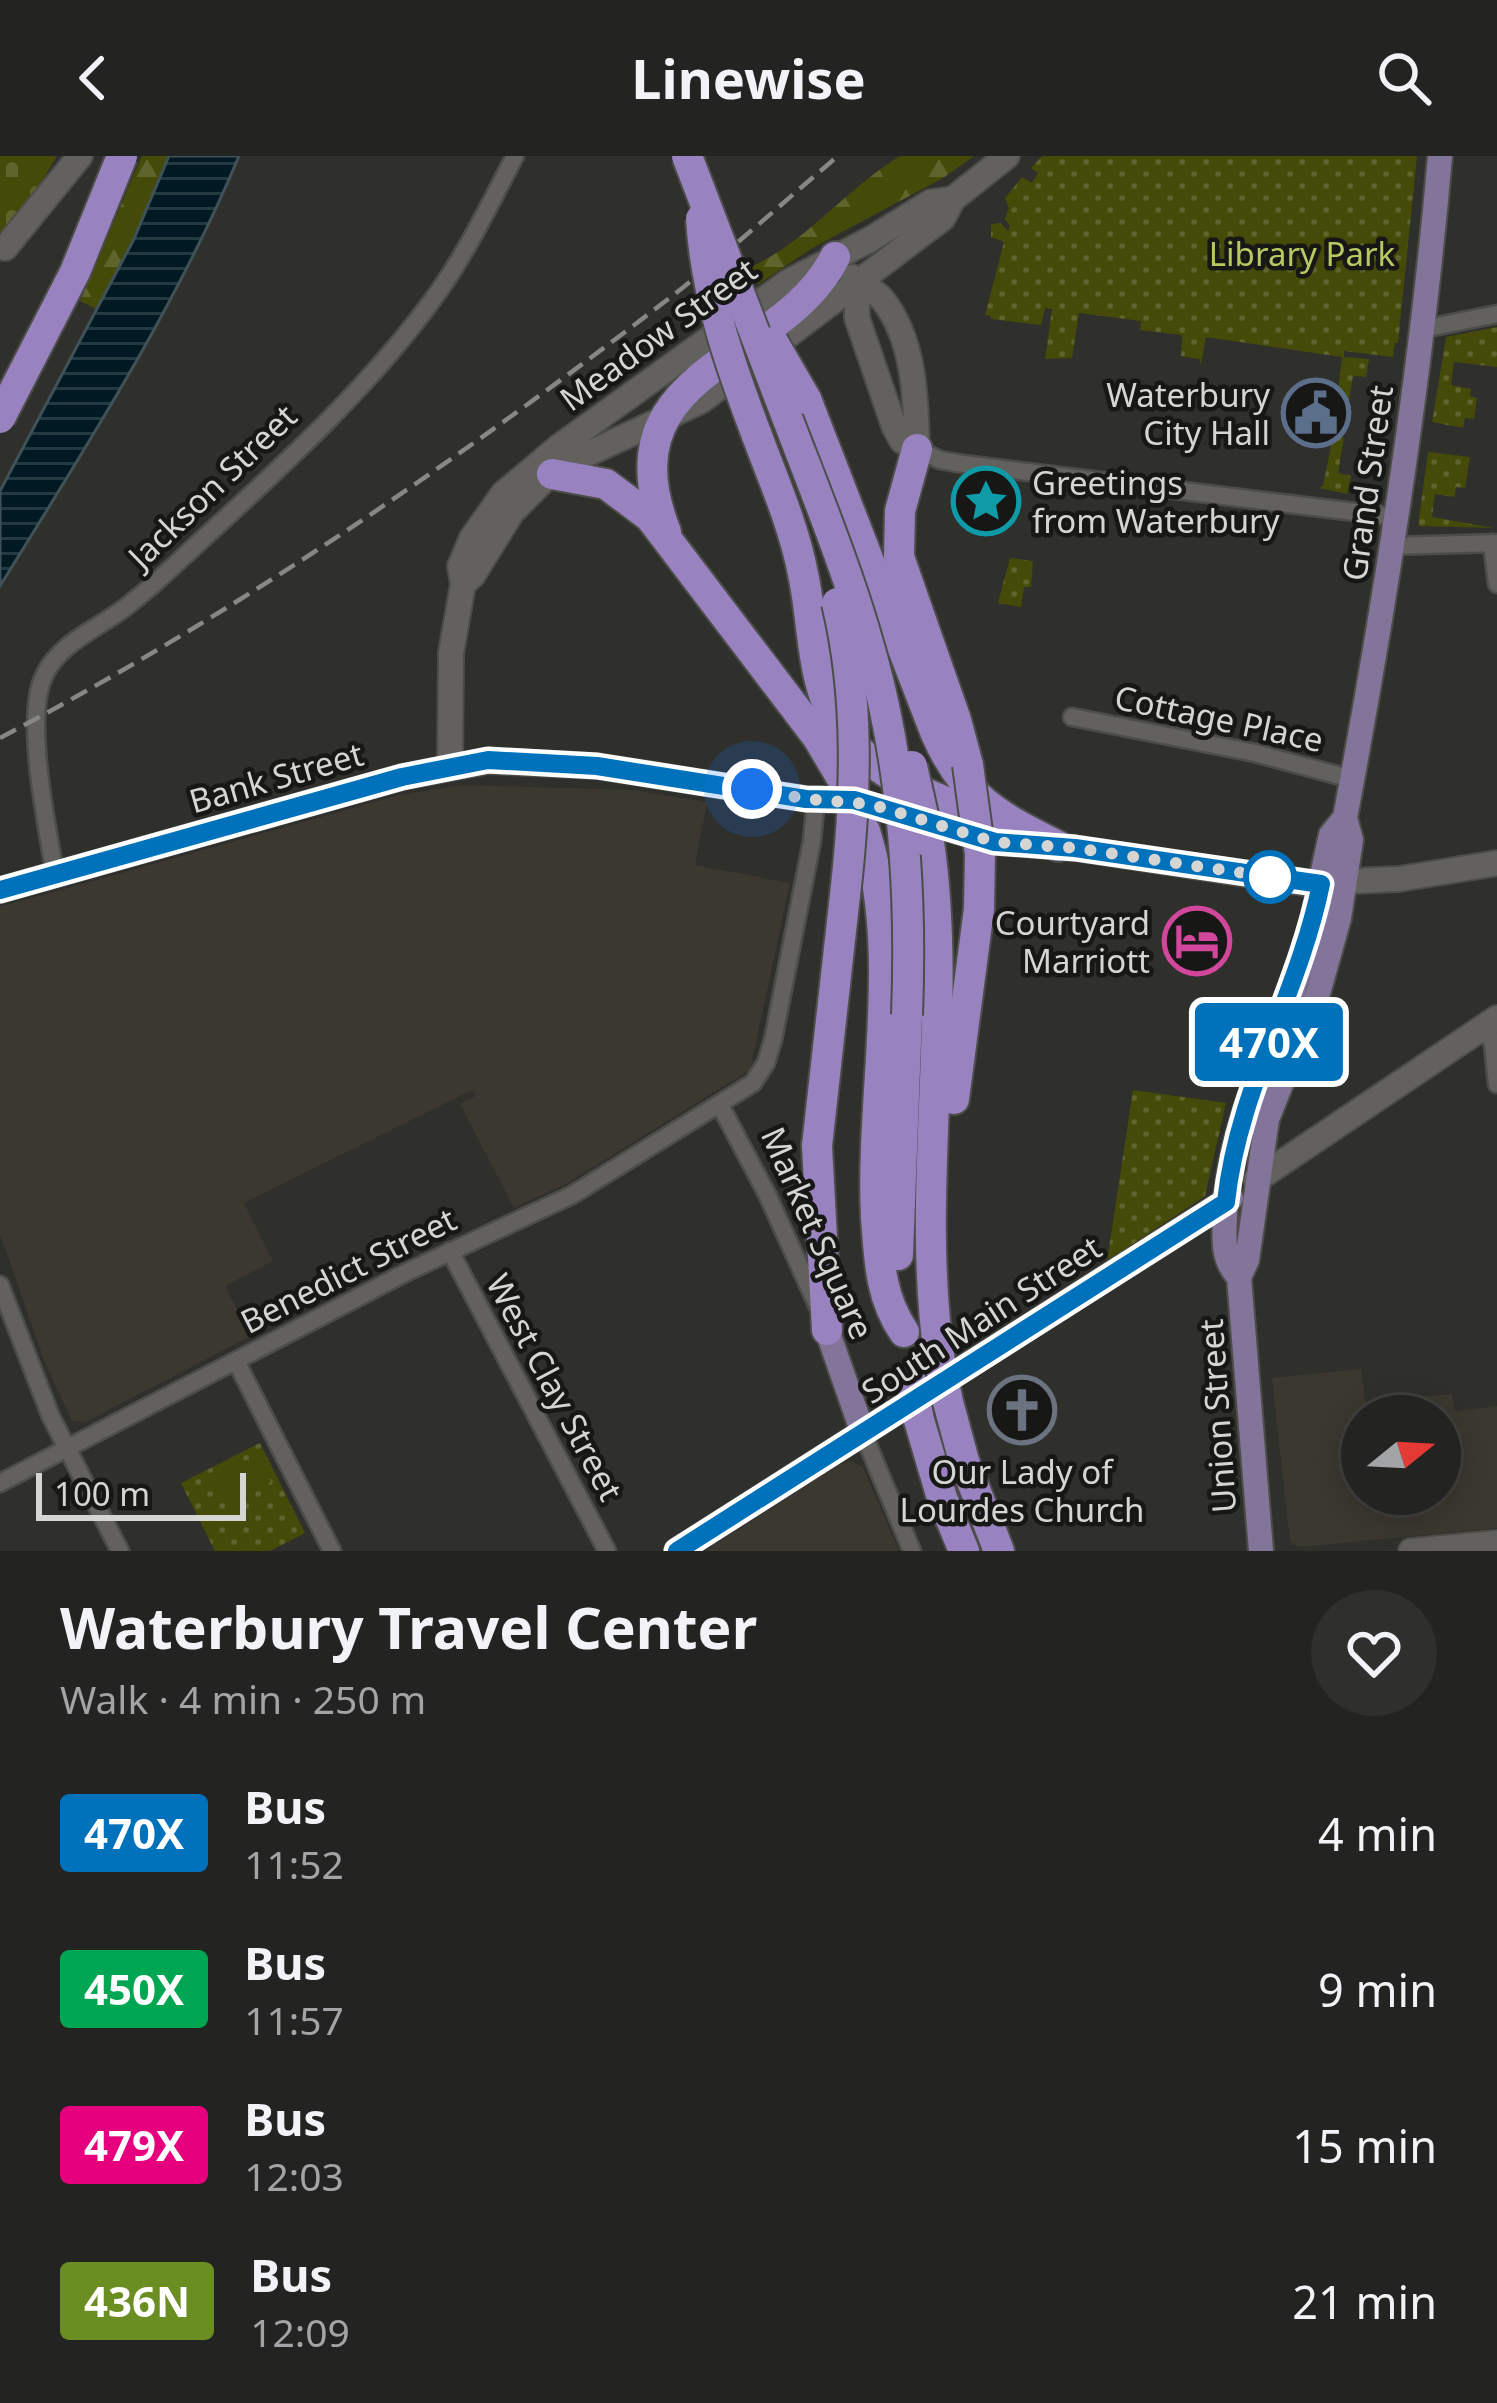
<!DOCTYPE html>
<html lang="en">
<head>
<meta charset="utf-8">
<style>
  :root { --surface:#232321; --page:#2f2f2e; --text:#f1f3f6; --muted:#a3a4a5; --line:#40403f }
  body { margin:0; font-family:"Noto Sans",sans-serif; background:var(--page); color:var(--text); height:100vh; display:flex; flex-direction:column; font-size:45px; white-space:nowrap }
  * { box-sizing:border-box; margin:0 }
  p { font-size:39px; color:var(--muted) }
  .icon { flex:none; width:66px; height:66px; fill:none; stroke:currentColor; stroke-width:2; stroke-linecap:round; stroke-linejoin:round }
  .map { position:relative; height:1395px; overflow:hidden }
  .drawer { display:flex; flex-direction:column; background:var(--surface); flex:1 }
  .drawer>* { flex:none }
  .badge { padding:0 24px; border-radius:9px; font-size:42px; line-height:78px }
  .needle { width:78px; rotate:72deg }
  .tools { position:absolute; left:1341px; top:1239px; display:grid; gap:24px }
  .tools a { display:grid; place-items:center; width:120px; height:120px; border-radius:50%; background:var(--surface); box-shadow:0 6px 30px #0003,0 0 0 3px var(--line); font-size:60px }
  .scale { position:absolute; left:36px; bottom:30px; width:210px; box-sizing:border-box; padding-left:12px; border:6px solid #d5d5d3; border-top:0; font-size:33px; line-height:42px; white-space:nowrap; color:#d5d5d3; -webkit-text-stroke:9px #171715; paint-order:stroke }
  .you { position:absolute; width:60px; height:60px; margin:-30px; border:9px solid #fff; border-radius:50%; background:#1a73e8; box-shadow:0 0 0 18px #1a73e833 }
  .map>.badge { position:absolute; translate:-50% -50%; box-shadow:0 0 0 6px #fff }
  .round { display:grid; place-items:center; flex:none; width:126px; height:126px; border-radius:63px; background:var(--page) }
  .overview { display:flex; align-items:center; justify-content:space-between; height:204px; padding:0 60px }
  h1 { font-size:57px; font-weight:700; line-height:90px }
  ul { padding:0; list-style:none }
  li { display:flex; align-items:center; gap:36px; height:156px; padding:0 60px }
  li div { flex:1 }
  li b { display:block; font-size:45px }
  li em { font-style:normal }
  li .badge { min-width:132px; font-weight:700; text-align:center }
  header { display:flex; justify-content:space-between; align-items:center; height:156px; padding:0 60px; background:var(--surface); font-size:54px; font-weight:700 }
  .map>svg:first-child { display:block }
  .built { fill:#3a382f; fill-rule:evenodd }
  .grass { fill:url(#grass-dots) }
  .forest { fill:url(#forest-firs) }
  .cemetery { fill:url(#cemetery-stones) }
  .garden { fill:#444b08 }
  .water { fill:url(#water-rules); stroke:#405157; stroke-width:3 }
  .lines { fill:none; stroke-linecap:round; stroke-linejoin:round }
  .street-casing { stroke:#4c4c49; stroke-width:21 }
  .secondary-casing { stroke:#4c4c49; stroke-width:28 }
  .primary-casing { stroke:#4c4c49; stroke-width:28 }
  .highway-casing { stroke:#4c4c49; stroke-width:34 }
  .street { stroke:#62615e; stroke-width:16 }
  .secondary { stroke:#62615e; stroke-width:24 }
  .primary { stroke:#837599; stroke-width:24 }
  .highway { stroke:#9982c0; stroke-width:30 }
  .rail { stroke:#878785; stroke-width:4.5; stroke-dasharray:18 9; stroke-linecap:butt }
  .highway-bridge-casing { stroke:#4c4c49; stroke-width:34; stroke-linecap:butt }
  .highway-bridge { stroke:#9982c0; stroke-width:30 }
  .line-casing { stroke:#fff; stroke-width:27 }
  .line { stroke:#0072bc; stroke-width:18 }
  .walk { stroke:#d5d5d3; stroke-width:12; stroke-dasharray:0 21.6 }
  .stop-dot { fill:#fff; stroke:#0072bc; stroke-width:6 }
  .labels { text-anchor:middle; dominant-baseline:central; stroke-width:9; stroke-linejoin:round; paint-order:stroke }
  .park-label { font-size:33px; fill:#bac862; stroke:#171715 }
  .street-label { font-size:33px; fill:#d5d5d3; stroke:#171715 }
  .poi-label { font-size:33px; fill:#d5d5d3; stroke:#171715; text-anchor:end }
</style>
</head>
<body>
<header><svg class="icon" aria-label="back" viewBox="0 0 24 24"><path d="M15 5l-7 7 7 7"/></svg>Linewise<svg class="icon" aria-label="search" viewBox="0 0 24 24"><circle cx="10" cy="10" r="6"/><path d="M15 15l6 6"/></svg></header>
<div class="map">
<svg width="1497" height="1395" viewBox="0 0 1497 1395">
  <defs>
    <pattern id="grass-dots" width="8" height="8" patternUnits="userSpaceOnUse" patternTransform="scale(3)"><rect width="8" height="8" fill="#444b08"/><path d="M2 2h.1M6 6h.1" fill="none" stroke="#5e642b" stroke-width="1.8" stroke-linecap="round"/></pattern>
    <pattern id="forest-firs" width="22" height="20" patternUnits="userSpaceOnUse" patternTransform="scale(3)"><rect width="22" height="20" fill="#444b08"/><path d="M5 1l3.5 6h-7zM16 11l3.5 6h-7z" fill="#5e642b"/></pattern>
    <pattern id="cemetery-stones" width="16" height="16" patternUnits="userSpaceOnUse" patternTransform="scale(3)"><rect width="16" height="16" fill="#444b08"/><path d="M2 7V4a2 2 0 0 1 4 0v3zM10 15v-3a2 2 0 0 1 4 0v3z" fill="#5e642b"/></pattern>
    <pattern id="water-rules" width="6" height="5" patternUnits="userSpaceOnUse" patternTransform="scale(3)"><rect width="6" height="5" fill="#001922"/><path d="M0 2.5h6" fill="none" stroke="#243a41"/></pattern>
  </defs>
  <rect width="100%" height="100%" fill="#2f2f2c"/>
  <!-- built -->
  <g class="built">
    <path d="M461,629L632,634L707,646L695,709L790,727L750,914L566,1028L514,1052L460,948L475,940L472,934L244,1047L273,1105L225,1130L251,1180L85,1266L72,1265L45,1207L0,1078V751L399,639Z"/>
    <path d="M1361,1213L1365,1245L1452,1238L1455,1255L1497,1250V1372L1299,1391L1290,1386L1272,1222ZM1362,1260H1440V1338H1362Z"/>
    <path d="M851,1305L863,1311L899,1395H705L838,1309Z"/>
  </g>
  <!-- grass -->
  <g class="grass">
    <path d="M1042,0H1417L1398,187H1395L1393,201L1344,195V201L1369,203L1366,221L1353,220L1347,256L1336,253L1342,201L1206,181L1201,208L1199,203L1181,200L1182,179L1140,174L1141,165L1079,157L1072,202L1045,203L1052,153L1045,152L1041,169L991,163V160L985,159L1004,86L991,81V68L1000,67L1008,75L1010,70L1005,63L1009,52L1005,42L1022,21L1032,27L1038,17L1031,12Z"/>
    <path d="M1497,171V211L1454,206L1451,229L1471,233L1470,240L1477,242L1474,263L1465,262L1463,272L1432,266L1446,181Z"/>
    <path d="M1333,279L1344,281L1338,317L1351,320L1347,338L1319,332L1323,330Z"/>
    <path d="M1428,296L1470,301L1465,332L1456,331L1455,341L1435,338L1432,361L1494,372L1418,370Z"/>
    <path d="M1010,402L1033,405L1031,431H1024L1021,451L998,447Z"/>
    <path d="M1133,934L1226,947L1205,1040L1107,1105Z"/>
    <path d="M260,1287L305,1377L270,1395H215L181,1327Z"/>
  </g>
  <!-- forest -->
  <g class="forest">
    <path d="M142,0H169L133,85L98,154L80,145Z"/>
    <path d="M900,0H974L943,22L814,91L757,129L750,111C807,86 847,32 900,0Z"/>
  </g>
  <!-- cemetery -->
  <path class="cemetery" d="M0,0H57L17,67L0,85Z"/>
  <!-- garden -->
  <path class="garden" d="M257,1299L271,1326L227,1349L213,1322Z"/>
  <!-- water -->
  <path class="water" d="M169,0H239C176,151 86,291 0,430V335L133,85Z"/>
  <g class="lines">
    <defs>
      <g id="street">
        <path d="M1423,173L1497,158"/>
        <path d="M917,293L940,304L963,308L1396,361"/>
        <path d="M1492,387L1497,428"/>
        <path d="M1391,390L1497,387"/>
        <path d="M1072,561L1255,597L1352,623"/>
        <path d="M55,718C47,670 24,562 44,520C58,489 92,475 119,456C141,440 161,422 181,403C271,320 368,235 439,135C469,92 491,46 515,0"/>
        <path d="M1485,871L1493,888L1497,928"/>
        <path d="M720,949L767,1038L819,1153"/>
        <path d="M450,1095L607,1395"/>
        <path d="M0,1129L51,1261L120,1395"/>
        <path d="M236,1205L332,1395"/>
        <path d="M863,1277L912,1395"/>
        <path d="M0,1327L407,1116L572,1039L753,927L766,907L773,884L812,685L816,643"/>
      </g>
      <g id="secondary">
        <path d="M5,92L80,0"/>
        <path d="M852,121C860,132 873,132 882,143C915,183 916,245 917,293"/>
        <path d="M857,129V162L894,270L902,285L917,293"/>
        <path d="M463,428L473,419L512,356L545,323L581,301L701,245L943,62L953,43L1007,0"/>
        <path d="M450,610L451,497L463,428L460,410L472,382L503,338L560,290L788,126L871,83L931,46L953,43"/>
        <path d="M0,734L402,621L488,605L597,610L806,643L855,645L995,686L1075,692L1305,727L1399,723L1497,707"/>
        <path d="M1256,1024L1497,862"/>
        <path d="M1411,1395L1497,1387"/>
      </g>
      <g id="primary">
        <path d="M1239,1121L1247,1104L1267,963L1319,834L1339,762L1351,684L1345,662C1386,443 1421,222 1440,0"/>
        <path d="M827,1174L863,1277"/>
        <path d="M677,1395L1231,1042"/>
        <path d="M1261,1395L1239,1121C1222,1104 1224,1082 1225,1060C1229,962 1271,902 1300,814C1314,769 1320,724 1331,679L1345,662"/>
      </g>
      <g id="highway">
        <path d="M806,243L936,578C964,642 998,660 1058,690"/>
        <path d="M756,277C773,323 794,370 803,418C811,454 811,493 821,529C843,610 915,635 987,661"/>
        <path d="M917,293L900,355L899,401L956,564L968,609"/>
        <path d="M552,318L606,328L650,361L818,582L847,631"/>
        <path d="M666,376C601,211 783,207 835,101"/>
        <path d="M865,675C904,799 870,934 876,1061C879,1103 880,1141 904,1176"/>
        <path d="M929,686C954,859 914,1033 940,1206"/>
        <path d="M954,943L979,753L980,698"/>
        <path d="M898,1099L907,859"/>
        <path d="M827,1174L817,990L845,739"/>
        <path d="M948,1246L964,1305L999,1395"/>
        <path d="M919,1264L942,1342L964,1395"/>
      </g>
    </defs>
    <!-- street casing -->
    <use href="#street" class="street-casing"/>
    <!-- secondary casing -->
    <use href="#secondary" class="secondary-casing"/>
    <!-- primary casing -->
    <use href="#primary" class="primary-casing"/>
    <!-- highway casing -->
    <use href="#highway" class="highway-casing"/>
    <!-- street -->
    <use href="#street" class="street"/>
    <!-- secondary -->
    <use href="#secondary" class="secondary"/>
    <!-- primary -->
    <use href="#primary" class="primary"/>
    <!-- highway -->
    <use href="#highway" class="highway"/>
    <!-- rail -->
    <path class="rail" d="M0,582C235,458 453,308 663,147C723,101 780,49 838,0"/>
    <defs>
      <g id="highway-bridge">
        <path d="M687,0C724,97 761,193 798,290C831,375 865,461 884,550C906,652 911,756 907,859"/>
        <path d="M701,63C706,139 729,206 756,277"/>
        <path d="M773,186L806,243"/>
        <path d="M0,262L75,116L122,0"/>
        <path d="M837,447C860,542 856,643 845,739"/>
        <path d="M968,609L980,698"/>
        <path d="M912,610L929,686"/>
        <path d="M940,1206L948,1246"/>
        <path d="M911,1225L919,1264"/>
      </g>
    </defs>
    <!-- highway-bridge casing -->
    <use href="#highway-bridge" class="highway-bridge-casing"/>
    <!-- highway-bridge -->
    <use href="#highway-bridge" class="highway-bridge"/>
  </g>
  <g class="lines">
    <defs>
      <path id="line" d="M0,734L402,621L488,604L597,610L806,643L854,644L995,686L1075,692L1321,728C1299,837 1238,933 1226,1046L677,1395"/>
    </defs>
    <!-- line casing -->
    <use href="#line" class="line-casing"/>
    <!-- line -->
    <use href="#line" class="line"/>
    <!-- walk -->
    <path class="walk" d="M752,633L806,643L870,648L995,686L1075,692L1270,721"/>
  </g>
  <!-- icons -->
  <defs>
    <symbol id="civic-ring" viewBox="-11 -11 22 22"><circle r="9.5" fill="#171715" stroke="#5c6f8a" stroke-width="1.5"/><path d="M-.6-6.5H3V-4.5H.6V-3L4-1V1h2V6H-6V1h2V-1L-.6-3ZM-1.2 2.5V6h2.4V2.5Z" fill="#5c6f8a"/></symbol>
    <symbol id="sight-ring" viewBox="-11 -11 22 22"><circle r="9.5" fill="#171715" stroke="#0f9aa8" stroke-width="1.5"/><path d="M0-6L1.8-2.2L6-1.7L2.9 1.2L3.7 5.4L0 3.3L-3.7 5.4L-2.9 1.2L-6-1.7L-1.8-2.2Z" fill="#0f9aa8"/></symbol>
    <symbol id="hotel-ring" viewBox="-11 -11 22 22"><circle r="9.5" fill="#171715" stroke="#d1479c" stroke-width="1.5"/><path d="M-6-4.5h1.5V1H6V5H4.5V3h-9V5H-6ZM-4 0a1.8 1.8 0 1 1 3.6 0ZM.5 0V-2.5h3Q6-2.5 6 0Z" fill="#d1479c"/></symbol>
    <symbol id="church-ring" viewBox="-11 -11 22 22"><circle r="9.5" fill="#171715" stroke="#6b7280" stroke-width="1.5"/><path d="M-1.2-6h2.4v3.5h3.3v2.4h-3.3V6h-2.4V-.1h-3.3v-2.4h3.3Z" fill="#6b7280"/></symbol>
  </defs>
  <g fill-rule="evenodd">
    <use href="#civic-ring" x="1278" y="219" width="76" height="76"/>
    <use href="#sight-ring" x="948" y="307" width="76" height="76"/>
    <use href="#hotel-ring" x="1159" y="747" width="76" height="76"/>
    <use href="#church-ring" x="984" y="1216" width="76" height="76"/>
  </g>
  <!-- markers -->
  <circle class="stop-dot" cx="1270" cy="721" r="24"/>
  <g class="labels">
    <!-- park labels -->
    <g class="park-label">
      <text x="1302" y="97">Library Park</text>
    </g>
    <!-- street labels -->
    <g class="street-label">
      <text transform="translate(658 178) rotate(-36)">Meadow Street</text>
      <text transform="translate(1367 327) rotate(-82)">Grand Street</text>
      <text transform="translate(212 330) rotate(-44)">Jackson Street</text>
      <text transform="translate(1219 562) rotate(12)">Cottage Place</text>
      <text transform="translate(276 621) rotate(-16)">Bank Street</text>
      <text transform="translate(818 1077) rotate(66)">Market Square</text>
      <text transform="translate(348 1114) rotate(-27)">Benedict Street</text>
      <text transform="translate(981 1163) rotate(-33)">South Main Street</text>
      <text transform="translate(555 1231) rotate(62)">West Clay Street</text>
      <text transform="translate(1217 1260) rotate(-94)">Union Street</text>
    </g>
    <!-- poi labels -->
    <g class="poi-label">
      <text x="1270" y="238">Waterbury<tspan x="1270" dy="38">City Hall</tspan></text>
      <text x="1032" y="326" text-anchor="start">Greetings<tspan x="1032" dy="38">from Waterbury</tspan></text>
      <text x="1150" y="766">Courtyard<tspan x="1150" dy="38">Marriott</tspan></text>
      <text x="1022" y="1315" text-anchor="middle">Our Lady of<tspan x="1022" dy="38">Lourdes Church</tspan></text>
    </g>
  </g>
</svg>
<div class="tools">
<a><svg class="needle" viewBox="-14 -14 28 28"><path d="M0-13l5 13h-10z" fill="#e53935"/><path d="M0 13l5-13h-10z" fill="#a3a4a5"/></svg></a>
</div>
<div class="scale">100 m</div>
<div class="you" style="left:752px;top:633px"></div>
<b class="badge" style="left:1269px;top:886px;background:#0072bc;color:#fff">470X</b>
</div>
<section class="drawer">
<div class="overview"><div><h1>Waterbury Travel Center</h1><p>Walk · 4 min · 250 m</p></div><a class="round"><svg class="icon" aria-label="heart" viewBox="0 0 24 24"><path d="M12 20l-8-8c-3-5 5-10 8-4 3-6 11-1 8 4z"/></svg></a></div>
<ul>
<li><span class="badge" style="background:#0072bc;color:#fff">470X</span><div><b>Bus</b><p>11:52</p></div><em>4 min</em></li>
<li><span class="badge" style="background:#00a651;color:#fff">450X</span><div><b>Bus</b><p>11:57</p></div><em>9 min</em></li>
<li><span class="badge" style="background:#e6007e;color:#fff">479X</span><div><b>Bus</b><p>12:03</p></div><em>15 min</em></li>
<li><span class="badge" style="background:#6b8e23;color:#fff">436N</span><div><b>Bus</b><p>12:09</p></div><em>21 min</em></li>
</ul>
</section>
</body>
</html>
